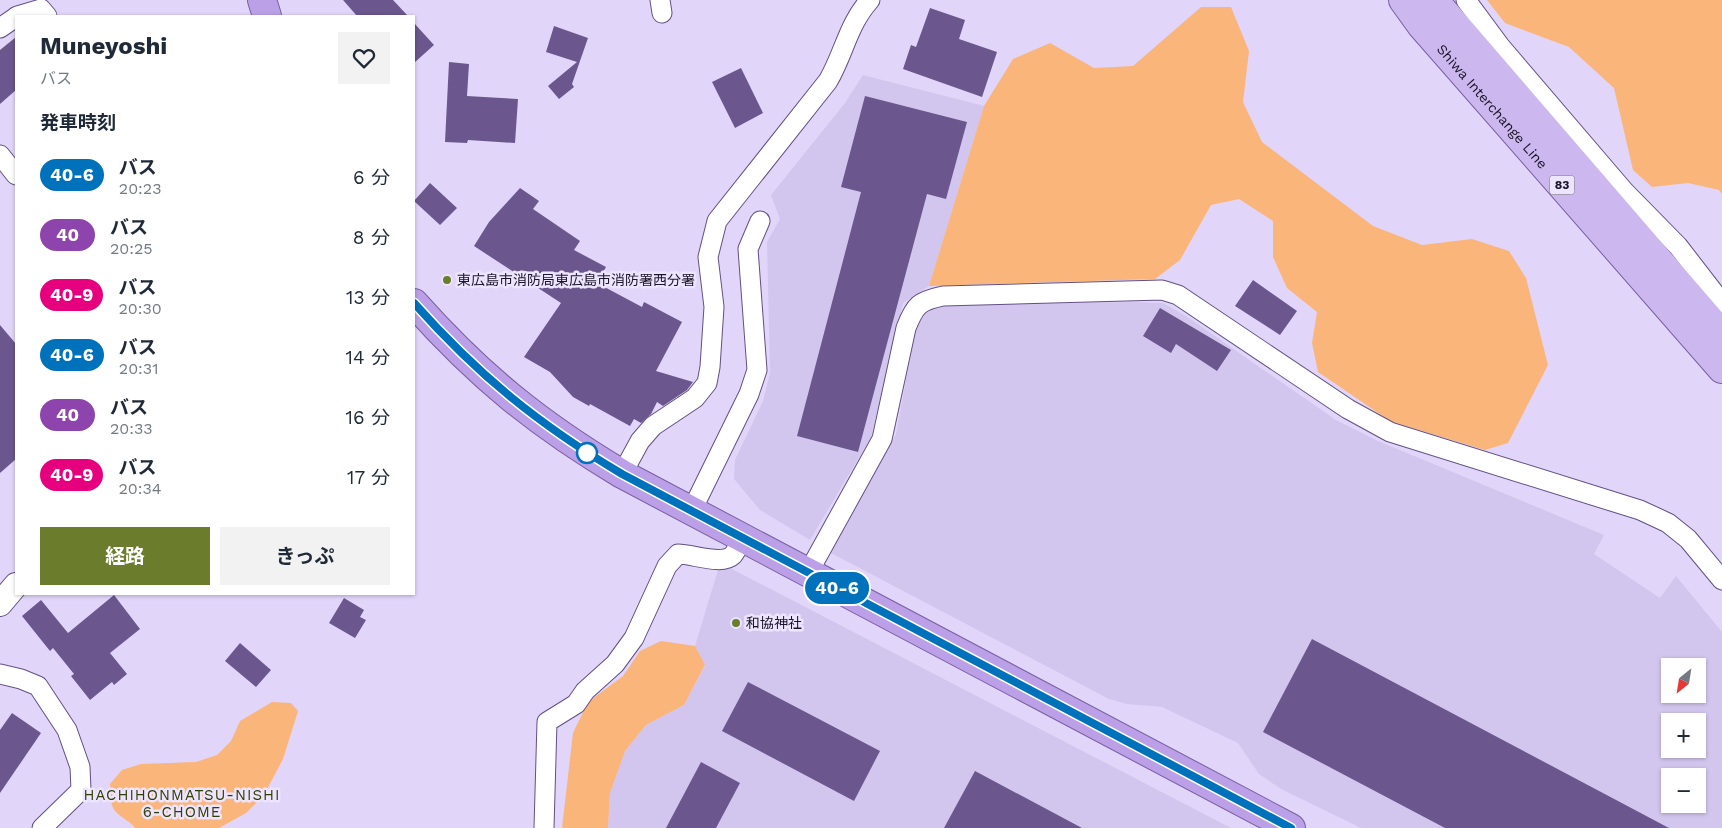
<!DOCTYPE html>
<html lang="ja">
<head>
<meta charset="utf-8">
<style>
  :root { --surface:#fff; --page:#f2f2f3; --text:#1f2937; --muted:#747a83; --accent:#6b7d2c }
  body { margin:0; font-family:"Work Sans","Noto Sans JP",sans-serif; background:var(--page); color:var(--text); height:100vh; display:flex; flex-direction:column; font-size:19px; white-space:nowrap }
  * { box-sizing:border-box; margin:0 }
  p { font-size:16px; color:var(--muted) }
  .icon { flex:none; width:28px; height:28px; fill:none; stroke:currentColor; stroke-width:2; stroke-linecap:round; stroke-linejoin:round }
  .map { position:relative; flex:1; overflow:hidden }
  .details { position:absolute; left:15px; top:15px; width:400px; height:580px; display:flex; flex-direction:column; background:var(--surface); border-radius:0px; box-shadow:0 1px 4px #0004 }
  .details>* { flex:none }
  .badge { padding:0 10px; border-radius:16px; font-size:18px; line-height:32px }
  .needle { width:32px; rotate:210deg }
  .buttons { position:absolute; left:1661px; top:658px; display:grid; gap:10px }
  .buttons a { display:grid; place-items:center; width:45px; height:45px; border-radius:0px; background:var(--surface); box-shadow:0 1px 4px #0004; font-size:25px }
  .map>.badge { position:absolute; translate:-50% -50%; box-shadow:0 0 0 2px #fff }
  h2 { padding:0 25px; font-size:19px; line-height:45px }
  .round { display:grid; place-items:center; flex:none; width:52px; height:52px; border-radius:0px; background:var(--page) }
  .summary { display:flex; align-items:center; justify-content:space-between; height:85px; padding:0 25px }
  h1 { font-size:24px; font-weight:700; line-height:38px }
  .button { display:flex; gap:10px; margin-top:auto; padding:10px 25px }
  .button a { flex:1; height:58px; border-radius:0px; background:var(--accent); color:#fff; font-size:20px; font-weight:700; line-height:58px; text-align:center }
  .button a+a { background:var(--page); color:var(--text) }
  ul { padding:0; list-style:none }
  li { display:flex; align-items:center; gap:15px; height:60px; padding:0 25px }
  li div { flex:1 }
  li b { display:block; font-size:19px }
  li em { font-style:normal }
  li .badge { min-width:55px; font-weight:700; text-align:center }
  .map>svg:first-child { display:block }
  .built { fill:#d3c6ee; fill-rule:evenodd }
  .green { fill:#fab57a }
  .building { fill:#6b578d }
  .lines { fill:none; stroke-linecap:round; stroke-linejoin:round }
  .minor-casing { stroke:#634f84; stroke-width:21 }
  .tertiary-casing { stroke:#634f84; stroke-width:26 }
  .primary-casing { stroke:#785fa1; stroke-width:30 }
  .trunk-casing { stroke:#785fa1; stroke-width:30 }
  .minor { stroke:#fff; stroke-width:19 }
  .tertiary { stroke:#fff; stroke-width:24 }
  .primary { stroke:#ccb8ee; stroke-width:28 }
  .trunk { stroke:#bba0e8; stroke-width:28 }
  .line-casing { stroke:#fff; stroke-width:11 }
  .line { stroke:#0072bc; stroke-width:8 }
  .poi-dot { fill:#6b7d2c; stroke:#ede5fe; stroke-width:2 }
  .stop-dot { fill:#fff; stroke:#0072bc; stroke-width:2.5 }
  .labels { text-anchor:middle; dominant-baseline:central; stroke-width:5; stroke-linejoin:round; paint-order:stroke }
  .shield { fill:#ede5fe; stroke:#5b5369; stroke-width:1 }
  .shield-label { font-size:12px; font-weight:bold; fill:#1c1429 }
  .street-label { font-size:14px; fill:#1c1429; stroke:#ede5fe }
  .poi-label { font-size:14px; fill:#1c1429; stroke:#ede5fe; text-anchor:start }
  .neighbourhood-label { font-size:15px; letter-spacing:1px; fill:#323d01; stroke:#ede5fe }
</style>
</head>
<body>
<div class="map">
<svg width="1722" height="828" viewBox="0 0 1722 828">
  <rect width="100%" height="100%" fill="#e1d5fa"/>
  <!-- built -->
  <g class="built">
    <path d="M863,75L984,106L929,286L903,303L871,437L810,540L760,510L734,479L735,460L763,401L770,373L767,242L780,219L771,195L845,103Z"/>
    <path d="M1129,302L1163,303L1186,316L1336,420L1378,441L1604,535L1594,554L1660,598L1676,576L1722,632V828H1361L1281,789L1259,774L1238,743L1162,707L1127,704L1109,699L831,553L896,434L915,331L924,316L935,306ZM1670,666H1698V694H1670ZM1670,721H1698V749H1670ZM1670,776H1698V804H1670Z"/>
    <path d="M730,568L1231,828H608L610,793L625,751L646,725L684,705L705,666L695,646L718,570Z"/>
  </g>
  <!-- green -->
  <g class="green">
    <path d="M1487,0H1722V194L1719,190L1688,183L1652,187L1633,170L1614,88L1569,47L1505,23Z"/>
    <path d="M1201,7H1231L1249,51L1243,102L1262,142L1373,226L1422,245L1472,239L1509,251L1526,278L1548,365L1508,443L1485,450L1390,421L1318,372L1312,343L1317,312L1287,288L1273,257V221L1239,199L1211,205L1180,260L1155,279L929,286L984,106L1013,59L1050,43L1094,68L1133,66Z"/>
    <path d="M661,641L695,646L705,665L684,705L646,725L625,751L610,793L608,828H562L573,733L588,702L623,676L640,651Z"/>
    <path d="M272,702L291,703L298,711L283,759L264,795L246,813L219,828H135C129,819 115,816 112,805C110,799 111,790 110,784L122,770L141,764L196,762L217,755L231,741L240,721Z"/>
  </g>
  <!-- building -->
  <g class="building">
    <path d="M343,0H393L408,16H357Z"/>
    <path d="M930,8L965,20L959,39L997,52L982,97L903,69L911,45L916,47Z"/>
    <path d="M414,23L434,45L414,63Z"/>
    <path d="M554,26L588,38L572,84L574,87L559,99L548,86L577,62L546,52Z"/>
    <path d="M16,37V90L0,104V50Z"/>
    <path d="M449,62L469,64L467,96L518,99L515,143L468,140L467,143L445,142Z"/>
    <path d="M741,68L763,113L735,128L712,82Z"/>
    <path d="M865,96L967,122L946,199L927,194L858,452L797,436L861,192L841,187Z"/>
    <path d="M430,183L457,208L440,225L414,201Z"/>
    <path d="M520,188L539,201L533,209L580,241L574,250L606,267L597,283L642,307L644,302L682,322L656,371L693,382L687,390L663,406L657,402L651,414L641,423L634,419L630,426L590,404L589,406L573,397L550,372L524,357L561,303L474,246L489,222Z"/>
    <path d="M1253,280L1297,311L1280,335L1235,306Z"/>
    <path d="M1160,308L1231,350L1217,371L1176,344L1171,353L1143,336Z"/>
    <path d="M0,325L16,344V459L0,473Z"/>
    <path d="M114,595L140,629L110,653L127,674L114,685L112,682L90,700L71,676L74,674L53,648L50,651L22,616L41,600L68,633Z"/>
    <path d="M344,598L364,610L360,617L366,620L355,638L329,623Z"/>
    <path d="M1312,639L1669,828H1445L1263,732Z"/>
    <path d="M240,643L271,670L256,687L225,661Z"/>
    <path d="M748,682L880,751L854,801L722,731Z"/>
    <path d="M12,713L41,733L0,793V730Z"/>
    <path d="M701,762L740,783L716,828H666Z"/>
    <path d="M975,771L1082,828H944Z"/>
  </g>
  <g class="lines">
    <defs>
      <g id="minor">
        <path d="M660,0L662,13"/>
        <path d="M1466,0L1500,46L1624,191L1678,246L1722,303"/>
        <path d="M17,16L41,9L47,16"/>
        <path d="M0,28L16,17"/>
        <path d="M0,155L16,175"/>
        <path d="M622,474L640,441L653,426L695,398L707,383L710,367L714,307L708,257L717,221L828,81C844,54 848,24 870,0"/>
        <path d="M692,510L749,394L757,370L748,249L760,221"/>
        <path d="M808,573L882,439L906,328C915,305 919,301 943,296L1162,290L1178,295L1348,409L1390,432L1640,510L1668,523L1688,539L1722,580"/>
        <path d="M0,674L21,679L38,686L67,730L80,767L81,790L42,828"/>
        <path d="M544,828L547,722L576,704L585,691L615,664L634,638L667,566L678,554C693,554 722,566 733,555C737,550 740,543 743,537"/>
      </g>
      <path id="tertiary" d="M0,604L16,585"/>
      <g id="primary">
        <path id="s1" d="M1403,0L1421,25L1722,369"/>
        <path d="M1434,0L1722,334"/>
      </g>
      <g id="trunk">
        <path d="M262,0L267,16"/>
        <path d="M414,303C479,376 538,424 622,474L1291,828"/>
      </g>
    </defs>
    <!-- minor casing -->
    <use href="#minor" class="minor-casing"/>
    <!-- tertiary casing -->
    <use href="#tertiary" class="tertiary-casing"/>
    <!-- primary casing -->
    <use href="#primary" class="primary-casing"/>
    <!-- trunk casing -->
    <use href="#trunk" class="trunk-casing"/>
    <!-- minor -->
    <use href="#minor" class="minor"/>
    <!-- tertiary -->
    <use href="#tertiary" class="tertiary"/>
    <!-- primary -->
    <use href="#primary" class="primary"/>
    <!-- trunk -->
    <use href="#trunk" class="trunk"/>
  </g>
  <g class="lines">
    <defs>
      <path id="line" d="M414,303C478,375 538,424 622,474L1291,828"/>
    </defs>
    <!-- line casing -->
    <use href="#line" class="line-casing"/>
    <!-- line -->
    <use href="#line" class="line"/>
  </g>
  <!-- markers -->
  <g class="poi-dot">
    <circle cx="447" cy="280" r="5"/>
    <circle cx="736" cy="623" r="5"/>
  </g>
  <circle class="stop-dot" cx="587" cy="453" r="10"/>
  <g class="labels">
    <!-- shield labels -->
    <rect class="shield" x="1549.5" y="175.5" width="25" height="19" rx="4"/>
    <g class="shield-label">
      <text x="1562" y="185">83</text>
    </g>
    <!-- street labels -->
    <g class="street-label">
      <text stroke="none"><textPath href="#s1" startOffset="139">Shiwa Interchange Line</textPath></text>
    </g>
    <!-- poi labels -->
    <g class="poi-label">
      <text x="457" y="280">東広島市消防局東広島市消防署西分署</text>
      <text x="746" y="623">和協神社</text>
    </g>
    <!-- neighbourhood labels -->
    <g class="neighbourhood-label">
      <text x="182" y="795">HACHIHONMATSU-NISHI<tspan x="182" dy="17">6-CHOME</tspan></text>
    </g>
  </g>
</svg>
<div class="buttons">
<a><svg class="needle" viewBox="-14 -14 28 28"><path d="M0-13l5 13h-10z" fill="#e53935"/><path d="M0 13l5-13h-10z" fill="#747a83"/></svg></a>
<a>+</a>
<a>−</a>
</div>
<b class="badge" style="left:837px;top:588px;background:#0072bc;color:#fff">40-6</b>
<section class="details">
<div class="summary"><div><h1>Muneyoshi</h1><p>バス</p></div><a class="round"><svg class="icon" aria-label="heart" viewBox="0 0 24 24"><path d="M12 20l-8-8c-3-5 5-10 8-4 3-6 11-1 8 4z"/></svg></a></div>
<h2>発車時刻</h2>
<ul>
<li><span class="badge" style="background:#0072bc;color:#fff">40-6</span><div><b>バス</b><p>20:23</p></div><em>6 分</em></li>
<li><span class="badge" style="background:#8e44ad;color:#fff">40</span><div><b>バス</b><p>20:25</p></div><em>8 分</em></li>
<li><span class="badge" style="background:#e6007e;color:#fff">40-9</span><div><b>バス</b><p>20:30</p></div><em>13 分</em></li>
<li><span class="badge" style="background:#0072bc;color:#fff">40-6</span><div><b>バス</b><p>20:31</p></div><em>14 分</em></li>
<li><span class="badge" style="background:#8e44ad;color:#fff">40</span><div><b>バス</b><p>20:33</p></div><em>16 分</em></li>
<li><span class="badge" style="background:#e6007e;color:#fff">40-9</span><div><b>バス</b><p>20:34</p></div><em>17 分</em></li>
</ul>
<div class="button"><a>経路</a><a>きっぷ</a></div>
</section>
</div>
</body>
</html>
